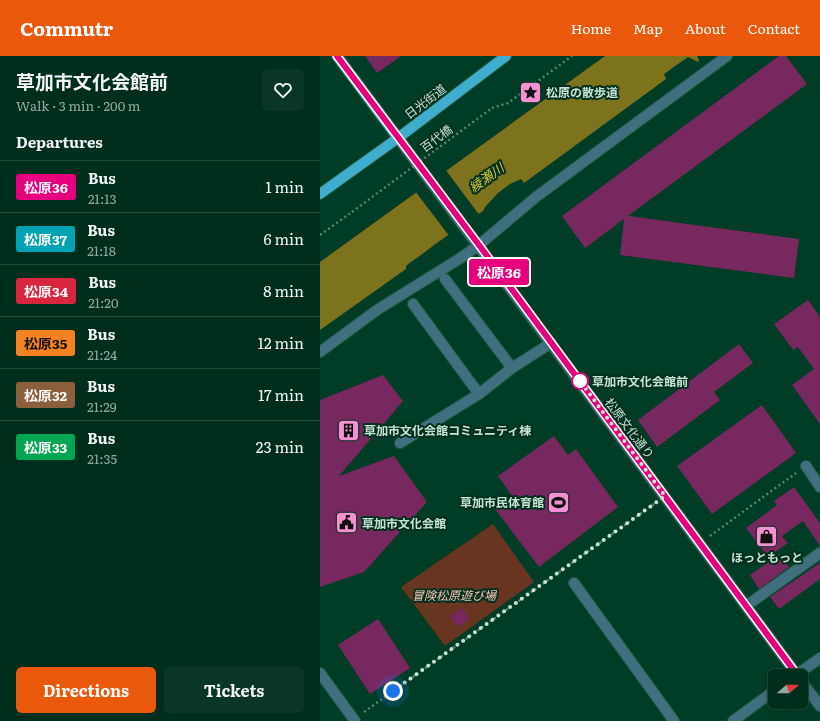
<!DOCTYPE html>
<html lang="en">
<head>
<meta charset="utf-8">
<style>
  :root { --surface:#002e1c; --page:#0a3625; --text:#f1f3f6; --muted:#95a8a3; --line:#224a3b; --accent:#ea580c }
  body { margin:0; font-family:Literata,"Noto Sans JP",serif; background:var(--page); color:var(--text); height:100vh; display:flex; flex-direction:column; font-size:15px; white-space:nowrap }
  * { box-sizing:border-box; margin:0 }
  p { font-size:13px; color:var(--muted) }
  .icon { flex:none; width:22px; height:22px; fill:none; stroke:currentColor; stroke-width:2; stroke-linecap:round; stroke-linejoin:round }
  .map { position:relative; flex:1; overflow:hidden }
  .panel { display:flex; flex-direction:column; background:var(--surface); width:320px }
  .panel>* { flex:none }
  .badge { padding:0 8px; border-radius:3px; font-size:14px; line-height:26px }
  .needle { width:26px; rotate:70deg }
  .controls { position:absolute; left:448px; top:613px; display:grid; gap:8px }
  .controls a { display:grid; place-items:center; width:40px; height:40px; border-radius:6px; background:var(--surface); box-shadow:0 2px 10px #0003,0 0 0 1px var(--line); font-size:20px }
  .you { position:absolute; width:20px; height:20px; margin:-10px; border:3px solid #fff; border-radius:50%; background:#1a73e8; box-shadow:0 0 0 6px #1a73e833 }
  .map>.badge { position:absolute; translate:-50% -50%; box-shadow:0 0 0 2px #fff }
  h2 { padding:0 16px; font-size:15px; line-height:36px }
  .round { display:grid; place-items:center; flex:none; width:42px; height:42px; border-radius:6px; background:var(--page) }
  .head { display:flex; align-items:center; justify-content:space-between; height:68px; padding:0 16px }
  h1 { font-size:19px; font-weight:700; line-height:30px }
  .primary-button { display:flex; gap:8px; margin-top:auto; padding:8px 16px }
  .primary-button a { flex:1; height:46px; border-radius:6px; background:var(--accent); color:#fff; font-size:16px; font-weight:700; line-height:46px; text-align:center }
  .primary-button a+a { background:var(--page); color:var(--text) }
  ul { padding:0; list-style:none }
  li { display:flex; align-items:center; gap:12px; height:52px; padding:0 16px; border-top:1px solid var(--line) }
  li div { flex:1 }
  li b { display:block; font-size:15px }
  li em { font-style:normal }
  li .badge { min-width:44px; font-weight:700; text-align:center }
  header { display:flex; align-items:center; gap:24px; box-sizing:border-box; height:56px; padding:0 20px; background:var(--accent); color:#fff }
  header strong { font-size:19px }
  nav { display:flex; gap:22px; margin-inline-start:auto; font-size:14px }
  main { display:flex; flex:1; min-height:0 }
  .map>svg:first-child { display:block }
  .green { fill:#683521 }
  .water { fill:#7e731d }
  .pier { fill:#003d26 }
  .building { fill:#77285f }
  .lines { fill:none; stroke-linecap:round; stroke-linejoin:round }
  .minor-casing { stroke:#245b45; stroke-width:12 }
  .major-casing { stroke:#245b45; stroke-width:12 }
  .path { stroke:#578571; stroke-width:2.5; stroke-dasharray:2 3; stroke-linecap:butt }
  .minor { stroke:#407080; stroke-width:10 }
  .major { stroke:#3eadce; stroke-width:10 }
  .path-bridge { stroke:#578571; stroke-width:2.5; stroke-dasharray:2 3; stroke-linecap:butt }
  .line-casing { stroke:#fff; stroke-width:9 }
  .line { stroke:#e6007e; stroke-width:6 }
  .walk { stroke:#c7e3d3; stroke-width:4; stroke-dasharray:0 7.2 }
  .stop-dot { fill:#fff; stroke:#e6007e; stroke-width:2 }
  .labels { text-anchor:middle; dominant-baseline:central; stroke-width:4; stroke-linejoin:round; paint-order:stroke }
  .poi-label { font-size:12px; font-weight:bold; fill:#c7e3d3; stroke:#04301f; text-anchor:start }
  .street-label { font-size:12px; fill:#c7e3d3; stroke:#04301f }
  .stop-label { font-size:12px; font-weight:bold; fill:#c7e3d3; stroke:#04301f; text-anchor:start }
  .park-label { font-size:12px; font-style:italic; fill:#f7c4b1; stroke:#04301f }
  .water-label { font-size:13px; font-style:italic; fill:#e0cc39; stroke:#04301f }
</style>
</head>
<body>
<header>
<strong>Commutr</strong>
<nav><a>Home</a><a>Map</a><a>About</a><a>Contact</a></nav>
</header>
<main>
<section class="panel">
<div class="head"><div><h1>草加市文化会館前</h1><p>Walk · 3 min · 200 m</p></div><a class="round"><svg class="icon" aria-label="heart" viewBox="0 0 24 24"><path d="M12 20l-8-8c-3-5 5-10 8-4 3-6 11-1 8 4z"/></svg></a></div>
<h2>Departures</h2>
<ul>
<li><span class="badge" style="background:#e6007e;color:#fff">松原36</span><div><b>Bus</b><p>21:13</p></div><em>1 min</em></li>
<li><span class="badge" style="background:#00a3b4;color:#fff">松原37</span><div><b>Bus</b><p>21:18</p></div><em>6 min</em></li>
<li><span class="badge" style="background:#d7263d;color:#fff">松原34</span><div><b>Bus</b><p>21:20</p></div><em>8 min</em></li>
<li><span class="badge" style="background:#f58220;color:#111">松原35</span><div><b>Bus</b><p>21:24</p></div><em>12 min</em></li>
<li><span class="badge" style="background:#8b5e3c;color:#fff">松原32</span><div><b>Bus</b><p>21:29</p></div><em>17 min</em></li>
<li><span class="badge" style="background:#00a651;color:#fff">松原33</span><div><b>Bus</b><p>21:35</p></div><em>23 min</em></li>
</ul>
<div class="primary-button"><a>Directions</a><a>Tickets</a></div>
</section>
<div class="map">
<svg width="500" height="665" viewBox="0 0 500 665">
  <rect width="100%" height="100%" fill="#003d26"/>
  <!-- green -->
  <path class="green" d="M173,468L214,526L125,590L81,531Z"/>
  <!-- water -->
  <path class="water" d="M285,0H377L379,4L378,6L368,1L344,18L346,23L204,127L201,123L190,128L178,137L165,151L163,155C142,170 121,183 101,199C96,203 91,205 86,210V213L0,274V206Z"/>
  <!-- pier -->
  <path class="pier" d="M125,113L160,160L130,181L95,135Z"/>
  <!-- building -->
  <g class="building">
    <path d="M45,0H81L57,17Z"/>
    <path d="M459,0H466L487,28L308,160L479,183L474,222L300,199L304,163L265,192L242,160Z"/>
    <path d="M488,244L500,261V368L472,329L494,313L478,291L473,294L454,268Z"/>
    <path d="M419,288L433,307L394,336L400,344L337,391L318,364Z"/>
    <path d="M63,319L83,345L19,420L74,400L107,446L44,516L0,531V344Z"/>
    <path d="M442,349L476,397L392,458L357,410Z"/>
    <path d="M234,380L248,399L256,393L298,451L219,511L175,453L192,440L178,420Z"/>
    <path d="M474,431L500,467V490L483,465L462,480L468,487L448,501L426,472L457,449L454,445Z"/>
    <path d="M460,498L469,511L439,533L430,519Z"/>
    <path d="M500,507V523L459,553L450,541Z"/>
    <path d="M143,552L150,563L138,571L130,560Z"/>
    <path d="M58,563L90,612L50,638L18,589Z"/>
  </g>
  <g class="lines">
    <defs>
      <g id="minor">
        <path d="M78,82L478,620"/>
        <path d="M125,223L192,312"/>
        <path d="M93,248L159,338"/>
        <path d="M0,296L57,254L139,203L159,189L216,141L407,0"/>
        <path d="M80,387L159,338L192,312L231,287"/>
        <path d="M486,410L500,431"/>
        <path d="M254,527L354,665"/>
        <path d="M426,550L500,497"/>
        <path d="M0,617L35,665"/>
        <path d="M475,620L500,602"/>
        <path d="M481,625L500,650"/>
        <path d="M413,665L455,634"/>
      </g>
      <g id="major">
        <path d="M17,0L78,82"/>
        <path d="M0,138L78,82L186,0"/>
      </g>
    </defs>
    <!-- minor casing -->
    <use href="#minor" class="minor-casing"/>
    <!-- major casing -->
    <use href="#major" class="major-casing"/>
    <!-- path -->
    <g class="path">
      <path d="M172,52L188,47L252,0"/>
      <path d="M0,179L32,156"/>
      <path d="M390,480L476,417"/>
      <path d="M44,656L334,448"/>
    </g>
    <!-- minor -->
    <use href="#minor" class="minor"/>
    <!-- major -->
    <use href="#major" class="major"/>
    <!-- path-bridge -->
    <path class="path-bridge" d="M32,156L172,52"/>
  </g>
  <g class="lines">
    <defs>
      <path id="line" d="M17,0L159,189L478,620"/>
    </defs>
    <!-- line casing -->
    <use href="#line" class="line-casing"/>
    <!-- line -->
    <use href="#line" class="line"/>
    <!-- walk -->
    <path class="walk" d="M73,635L345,440L260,325"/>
  </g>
  <!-- icons -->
  <defs>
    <symbol id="sight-square" viewBox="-11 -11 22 22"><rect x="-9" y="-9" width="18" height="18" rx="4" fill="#f591d2" stroke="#04301f"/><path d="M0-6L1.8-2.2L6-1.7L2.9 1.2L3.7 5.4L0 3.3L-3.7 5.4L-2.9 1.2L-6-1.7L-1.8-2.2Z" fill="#111"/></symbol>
    <symbol id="building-square" viewBox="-11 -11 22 22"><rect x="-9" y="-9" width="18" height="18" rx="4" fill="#f591d2" stroke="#04301f"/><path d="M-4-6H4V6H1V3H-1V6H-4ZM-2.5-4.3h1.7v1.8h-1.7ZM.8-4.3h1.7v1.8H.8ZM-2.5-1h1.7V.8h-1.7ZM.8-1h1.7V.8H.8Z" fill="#111"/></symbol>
    <symbol id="stadium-square" viewBox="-11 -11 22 22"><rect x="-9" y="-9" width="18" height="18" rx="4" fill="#f591d2" stroke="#04301f"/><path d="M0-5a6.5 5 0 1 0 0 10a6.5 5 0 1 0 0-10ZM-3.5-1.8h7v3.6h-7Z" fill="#111"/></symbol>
    <symbol id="civic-square" viewBox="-11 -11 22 22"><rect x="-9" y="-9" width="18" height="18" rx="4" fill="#f591d2" stroke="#04301f"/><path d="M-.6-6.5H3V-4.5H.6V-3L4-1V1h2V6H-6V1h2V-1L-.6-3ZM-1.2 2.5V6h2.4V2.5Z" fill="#111"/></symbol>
    <symbol id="shop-square" viewBox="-11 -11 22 22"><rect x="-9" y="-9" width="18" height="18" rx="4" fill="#f591d2" stroke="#04301f"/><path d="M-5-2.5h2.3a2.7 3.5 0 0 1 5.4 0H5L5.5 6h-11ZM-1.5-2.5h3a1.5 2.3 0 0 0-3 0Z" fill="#111"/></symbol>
  </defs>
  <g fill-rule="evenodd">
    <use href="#sight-square" x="198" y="24" width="25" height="25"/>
    <use href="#building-square" x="16" y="362" width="25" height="25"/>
    <use href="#stadium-square" x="226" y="434" width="25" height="25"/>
    <use href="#civic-square" x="14" y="454" width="25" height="25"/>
    <use href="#shop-square" x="434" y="468" width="25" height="25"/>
  </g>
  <!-- markers -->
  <circle class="stop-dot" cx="260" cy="325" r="8"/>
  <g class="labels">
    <!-- poi labels -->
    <g class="poi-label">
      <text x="226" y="36">松原の散歩道</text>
      <text x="44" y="374">草加市文化会館コミュニティ棟</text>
      <text x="224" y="446" text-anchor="end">草加市民体育館</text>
      <text x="42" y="467">草加市文化会館</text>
      <text x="447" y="501" text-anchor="middle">ほっともっと</text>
    </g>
    <!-- street labels -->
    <g class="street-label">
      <text transform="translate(105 45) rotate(-37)">日光街道</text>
      <text transform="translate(116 82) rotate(-36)">百代橋</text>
      <text transform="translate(310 372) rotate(53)">松原文化通り</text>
    </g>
    <!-- stop labels -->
    <g class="stop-label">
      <text x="272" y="325">草加市文化会館前</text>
    </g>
    <!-- park labels -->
    <g class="park-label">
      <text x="134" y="539">冒険松原遊び場</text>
    </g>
    <!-- water labels -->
    <g class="water-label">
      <text transform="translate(166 121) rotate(-36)">綾瀬川</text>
    </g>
  </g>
</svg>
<div class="controls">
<a><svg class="needle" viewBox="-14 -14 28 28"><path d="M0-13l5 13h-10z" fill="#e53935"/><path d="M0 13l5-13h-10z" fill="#95a8a3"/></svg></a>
</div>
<div class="you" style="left:73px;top:635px"></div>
<b class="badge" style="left:179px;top:216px;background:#e6007e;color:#fff">松原36</b>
</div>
</main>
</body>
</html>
